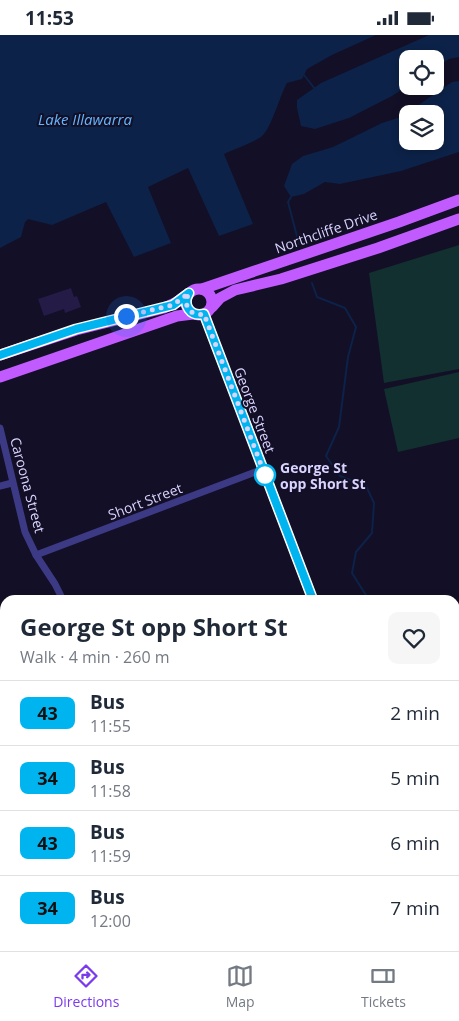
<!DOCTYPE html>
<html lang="en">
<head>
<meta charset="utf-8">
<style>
  :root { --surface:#fff; --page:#f6f6f7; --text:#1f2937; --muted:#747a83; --line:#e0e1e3; --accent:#7c3aed }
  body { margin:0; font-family:"Open Sans",sans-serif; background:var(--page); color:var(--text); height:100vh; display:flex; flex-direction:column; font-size:19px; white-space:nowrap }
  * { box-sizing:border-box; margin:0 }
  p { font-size:16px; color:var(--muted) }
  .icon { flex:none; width:28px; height:28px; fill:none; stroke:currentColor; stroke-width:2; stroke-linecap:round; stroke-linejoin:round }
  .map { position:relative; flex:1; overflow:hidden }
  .sheet { position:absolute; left:0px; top:560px; width:460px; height:356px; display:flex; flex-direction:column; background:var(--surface); border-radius:15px 15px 0 0; box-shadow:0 2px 8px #0003 }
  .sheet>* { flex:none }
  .badge { padding:0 10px; border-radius:8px; font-size:18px; line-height:32px }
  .controls { position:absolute; left:399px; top:15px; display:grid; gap:10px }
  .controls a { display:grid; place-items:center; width:45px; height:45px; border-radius:10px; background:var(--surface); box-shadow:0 2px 8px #0003; font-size:25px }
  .you { position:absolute; width:25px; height:25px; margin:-12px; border:4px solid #fff; border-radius:50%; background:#1a73e8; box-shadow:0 0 0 8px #1a73e833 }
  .map>.badge { position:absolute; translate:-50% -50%; box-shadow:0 0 0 2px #fff }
  .round { display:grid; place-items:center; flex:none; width:52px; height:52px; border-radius:10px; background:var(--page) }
  .summary { display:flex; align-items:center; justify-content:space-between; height:85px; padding:0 20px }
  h1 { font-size:24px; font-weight:700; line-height:38px }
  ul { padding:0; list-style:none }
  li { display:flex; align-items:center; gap:15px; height:65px; padding:0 20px; border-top:1px solid var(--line) }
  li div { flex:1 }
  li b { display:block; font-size:19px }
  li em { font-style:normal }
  li .badge { min-width:55px; font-weight:700; text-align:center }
  .status { display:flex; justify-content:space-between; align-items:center; height:35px; padding:0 25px; background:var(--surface); direction:ltr }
  .status svg { height:14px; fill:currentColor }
  .dock { display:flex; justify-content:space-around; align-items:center; height:70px; border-top:1px solid var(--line); background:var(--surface); font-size:14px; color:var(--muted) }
  .dock a { display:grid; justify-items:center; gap:2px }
  .dock .on { color:var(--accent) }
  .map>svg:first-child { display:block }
  .green { fill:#12302f }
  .water { fill:#0c2248; fill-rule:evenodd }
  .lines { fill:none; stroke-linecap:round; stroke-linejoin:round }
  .stream { stroke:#0c2248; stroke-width:2 }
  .building { fill:#241b47 }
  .minor { stroke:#3d3a85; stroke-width:7 }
  .tertiary { stroke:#3d3a85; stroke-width:9 }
  .secondary { stroke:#6f6bff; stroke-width:10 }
  .primary { stroke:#c25bff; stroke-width:11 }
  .line-casing { stroke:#fff; stroke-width:11 }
  .line { stroke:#00b5ef; stroke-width:8 }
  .walk { stroke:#d9d4ff; stroke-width:5; stroke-dasharray:0 9 }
  .stop-dot { fill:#fff; stroke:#00b5ef; stroke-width:2.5 }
  .labels { text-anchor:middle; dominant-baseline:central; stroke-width:4; stroke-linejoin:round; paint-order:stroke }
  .street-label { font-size:14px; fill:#d9d4ff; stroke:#130f26 }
  .stop-label { font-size:14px; font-weight:bold; fill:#d9d4ff; stroke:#130f26; text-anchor:start }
  .water-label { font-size:15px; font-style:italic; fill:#62b6ff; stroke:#130f26 }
</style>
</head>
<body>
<div class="status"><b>11:53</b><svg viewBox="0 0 49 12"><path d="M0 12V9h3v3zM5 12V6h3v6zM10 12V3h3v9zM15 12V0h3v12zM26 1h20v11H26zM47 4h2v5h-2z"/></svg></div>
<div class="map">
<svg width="459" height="916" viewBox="0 0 459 916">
  <rect width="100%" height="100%" fill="#130f26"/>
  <!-- green -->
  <g class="green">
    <path d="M459,210V334L384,348L369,238Z"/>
    <path d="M459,337V403L398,417L384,354Z"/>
    <path d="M455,814L459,821V897L455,891Z"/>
  </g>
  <!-- water -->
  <g class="water">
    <path d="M0,0H376L332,20L307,34L302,44L287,48C280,60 271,95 261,102C250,109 236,113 224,119L253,189L219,201L188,133L148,152L171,208L134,222L106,167L52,190L28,184L25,187L21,202L0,213Z"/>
    <path d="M429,0H459V22L449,24L435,33V24H408L407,51L392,61L349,83L315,94L301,91L297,73V65L321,48Z"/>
    <path d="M459,46V117L401,136L340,149L325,147L304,159L291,162L284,151L292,129L303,121L333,112L382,88L401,82L452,47ZM408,79H435V106H408Z"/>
  </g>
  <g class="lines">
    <!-- stream -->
    <g class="stream">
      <path d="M304,40L315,54"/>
      <path d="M291,162L288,167L299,209"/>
      <path d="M312,248L317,262L345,273L356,292L348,322L339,392L326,421L340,441L366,451L374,468L372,498L356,517L352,538L369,565"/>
    </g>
  </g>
  <!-- building -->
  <path class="building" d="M71,253L74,262L77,261L81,272L65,278L64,274L44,281L38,264Z"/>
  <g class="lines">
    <!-- minor -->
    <g class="minor">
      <path d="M0,393L25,497L36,520L55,549L63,565"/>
      <path d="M0,451L12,448"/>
      <path d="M36,520L263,434"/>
      <path d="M0,585L5,584"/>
      <path d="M0,891L5,893"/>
      <path d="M74,911L86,916"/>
      <path d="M280,911L282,916"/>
      <path d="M367,916L374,911"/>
    </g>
    <!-- tertiary -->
    <path class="tertiary" d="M455,720H459"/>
    <!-- secondary -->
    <g class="secondary">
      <path d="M204,279L313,565"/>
      <path d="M0,746H5"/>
      <path d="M450,911L453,916"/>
    </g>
    <!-- primary -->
    <g class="primary">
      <circle cx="199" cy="267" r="13"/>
      <path d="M202,254L399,187L459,165"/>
      <path d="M212,272L220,263L235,255L281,244L378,213L459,184"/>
      <path d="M0,320L76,295L164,273L177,267L189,258"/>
      <path d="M0,342L177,281L193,279"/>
    </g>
  </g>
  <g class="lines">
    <defs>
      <path id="line" d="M0,320L76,294L173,270L189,258C182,270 190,282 204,279L313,565"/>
    </defs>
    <!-- line casing -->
    <use href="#line" class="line-casing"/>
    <!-- line -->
    <use href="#line" class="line"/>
    <!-- walk -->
    <path class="walk" d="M126,281L173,270L189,258C182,270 190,282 204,279L265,440"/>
  </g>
  <!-- markers -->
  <circle class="stop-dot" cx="265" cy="440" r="10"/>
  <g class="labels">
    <!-- street labels -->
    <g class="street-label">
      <text transform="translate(326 196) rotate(-19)">Northcliffe Drive</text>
      <text transform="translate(255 375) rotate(69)">George Street</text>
      <text transform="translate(28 450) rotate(75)">Caroona Street</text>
      <text transform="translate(145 466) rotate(-21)">Short Street</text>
    </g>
    <!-- stop labels -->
    <g class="stop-label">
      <text x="280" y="432">George St<tspan x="280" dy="16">opp Short St</tspan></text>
    </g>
    <!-- water labels -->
    <g class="water-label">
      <text x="85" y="84">Lake Illawarra</text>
    </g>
  </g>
</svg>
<div class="controls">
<a><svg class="icon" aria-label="locate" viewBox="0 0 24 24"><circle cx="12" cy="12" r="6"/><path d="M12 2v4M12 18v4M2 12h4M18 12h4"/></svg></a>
<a><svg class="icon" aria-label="layers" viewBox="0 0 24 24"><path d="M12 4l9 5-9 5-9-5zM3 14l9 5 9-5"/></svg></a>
</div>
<div class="you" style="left:126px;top:281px"></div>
<section class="sheet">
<div class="summary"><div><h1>George St opp Short St</h1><p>Walk · 4 min · 260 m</p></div><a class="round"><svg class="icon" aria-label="heart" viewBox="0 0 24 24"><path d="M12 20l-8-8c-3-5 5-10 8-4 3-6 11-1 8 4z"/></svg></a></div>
<ul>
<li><span class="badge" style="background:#00b5ef;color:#111">43</span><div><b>Bus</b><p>11:55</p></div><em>2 min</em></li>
<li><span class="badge" style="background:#00b5ef;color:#111">34</span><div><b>Bus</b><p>11:58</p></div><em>5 min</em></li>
<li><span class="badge" style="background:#00b5ef;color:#111">43</span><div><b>Bus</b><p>11:59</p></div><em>6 min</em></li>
<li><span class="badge" style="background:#00b5ef;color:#111">34</span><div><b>Bus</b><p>12:00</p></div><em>7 min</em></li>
</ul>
</section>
</div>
<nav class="dock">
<a class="on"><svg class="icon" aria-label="directions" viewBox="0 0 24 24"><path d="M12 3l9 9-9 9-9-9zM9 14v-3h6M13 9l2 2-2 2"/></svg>Directions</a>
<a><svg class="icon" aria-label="map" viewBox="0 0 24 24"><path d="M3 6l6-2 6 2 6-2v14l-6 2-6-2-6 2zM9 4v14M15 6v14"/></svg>Map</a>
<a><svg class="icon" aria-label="tickets" viewBox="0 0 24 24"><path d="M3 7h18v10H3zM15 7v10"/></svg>Tickets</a>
</nav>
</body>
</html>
